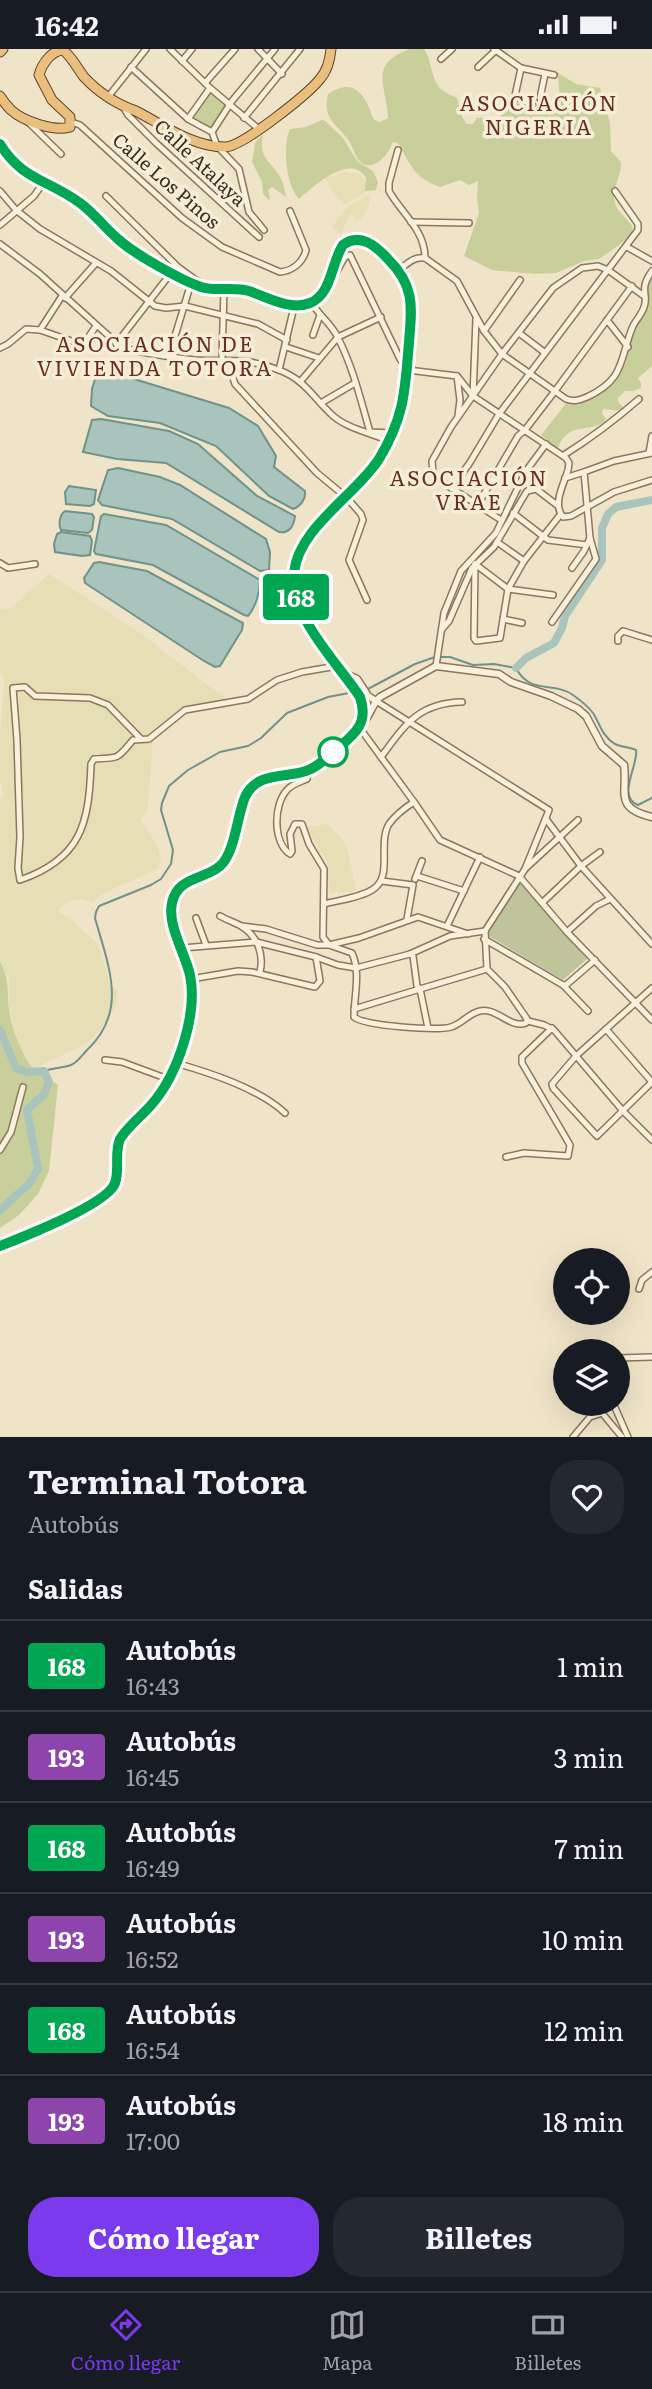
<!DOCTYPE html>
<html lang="es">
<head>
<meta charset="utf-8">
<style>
  :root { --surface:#171b24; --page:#242831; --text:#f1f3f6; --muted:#9ea1a6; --line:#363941; --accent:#7c3aed }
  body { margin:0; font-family:Literata,serif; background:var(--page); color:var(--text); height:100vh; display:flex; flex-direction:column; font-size:26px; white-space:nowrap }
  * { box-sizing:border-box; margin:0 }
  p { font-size:23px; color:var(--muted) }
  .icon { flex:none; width:38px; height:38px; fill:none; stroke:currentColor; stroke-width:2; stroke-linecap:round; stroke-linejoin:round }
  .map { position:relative; height:1388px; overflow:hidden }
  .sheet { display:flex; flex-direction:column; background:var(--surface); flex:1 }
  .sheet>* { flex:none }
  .badge { padding:0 14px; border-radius:5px; font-size:24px; line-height:46px }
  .controls { position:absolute; left:553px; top:1199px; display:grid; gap:14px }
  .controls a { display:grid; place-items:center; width:77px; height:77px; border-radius:50%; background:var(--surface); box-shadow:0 7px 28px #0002; font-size:35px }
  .map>.badge { position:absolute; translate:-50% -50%; box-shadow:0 0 0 4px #fff }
  h2 { padding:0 28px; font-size:26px; line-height:63px }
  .round { display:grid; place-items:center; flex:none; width:74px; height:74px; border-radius:28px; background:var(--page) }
  .head { display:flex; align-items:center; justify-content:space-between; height:119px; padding:0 28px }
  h1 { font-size:33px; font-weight:700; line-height:52px }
  .cta { display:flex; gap:14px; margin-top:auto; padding:14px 28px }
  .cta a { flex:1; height:80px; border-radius:28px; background:var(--accent); color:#fff; font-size:28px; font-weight:700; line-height:80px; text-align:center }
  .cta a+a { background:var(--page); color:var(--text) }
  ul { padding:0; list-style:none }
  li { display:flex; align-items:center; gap:21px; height:91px; padding:0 28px; border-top:2px solid var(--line) }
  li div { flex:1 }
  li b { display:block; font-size:26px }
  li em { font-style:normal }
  li .badge { min-width:77px; font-weight:700; text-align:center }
  .status { display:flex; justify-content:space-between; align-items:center; height:49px; padding:0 35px; background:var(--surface); direction:ltr }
  .status svg { height:19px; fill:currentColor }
  .menu { display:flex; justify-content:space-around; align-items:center; height:98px; border-top:2px solid var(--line); background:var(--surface); font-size:19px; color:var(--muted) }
  .menu a { display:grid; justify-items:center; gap:4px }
  .menu .on { color:var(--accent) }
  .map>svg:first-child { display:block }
  .farmland { fill:#e6deb5 }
  .green { fill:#c9cf9b }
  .cemetery { fill:#bfc49a }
  .water { fill:#a9c4bc; stroke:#6f938a; stroke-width:2 }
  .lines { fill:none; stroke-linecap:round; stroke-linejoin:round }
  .stream { stroke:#6f938a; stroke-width:2 }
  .river { stroke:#a9c4bc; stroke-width:8 }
  .minor-casing { stroke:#8d765c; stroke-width:8 }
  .tertiary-casing { stroke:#8d765c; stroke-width:9 }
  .trunk-casing { stroke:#5b4430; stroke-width:11 }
  .minor { stroke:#faf1dc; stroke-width:5 }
  .tertiary { stroke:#faf1dc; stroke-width:6 }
  .trunk { stroke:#eabe7c; stroke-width:9 }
  .line-casing { stroke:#fff; stroke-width:16 }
  .line { stroke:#00a651; stroke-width:10 }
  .stop-dot { fill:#fff; stroke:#00a651; stroke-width:3.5 }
  .labels { text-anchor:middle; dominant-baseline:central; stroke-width:7; stroke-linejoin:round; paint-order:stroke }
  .street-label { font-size:19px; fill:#3d2e20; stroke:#f7eed8 }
  .neighbourhood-label { font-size:21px; letter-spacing:2px; fill:#6b2e1e; stroke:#f7eed8 }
</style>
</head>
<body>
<div class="status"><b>16:42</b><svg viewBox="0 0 49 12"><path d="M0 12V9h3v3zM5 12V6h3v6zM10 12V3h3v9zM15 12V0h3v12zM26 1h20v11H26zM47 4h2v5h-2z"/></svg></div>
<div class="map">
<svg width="652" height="1388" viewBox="0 0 652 1388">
  <rect width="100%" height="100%" fill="#f0e4c8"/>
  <!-- farmland -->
  <g class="farmland">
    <path d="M345,123L359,125L366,132L365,143L345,156L330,141L326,129Z"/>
    <path d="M366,147L369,148L370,154L365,165L358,172L350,165L341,185L332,178L346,159Z"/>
    <path d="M49,525L140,584L230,653L209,655L186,664L153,689L148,758L141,771L158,799L161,811L158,820L117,838L100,847L92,854L82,850L71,852L63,856L58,863L68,868L95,892L100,901L109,933L117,941L116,957L102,978L86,995L33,1020L20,998L9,964V930L0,912V749L3,746L0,729V684L4,631L0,622V561L11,559Z"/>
    <path d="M327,775L343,791L348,801L356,842L330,844L327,812L306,778Z"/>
  </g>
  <!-- green -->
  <g class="green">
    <path d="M410,0H424C432,11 431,32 442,41C446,44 452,47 457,49L462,68L467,75H473L477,69L499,68L514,54L560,56L558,24L576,35L600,39L610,74L611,102L621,113C622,128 609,142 616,157C620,166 629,170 633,179L630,187L619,196L599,210L584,212L556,224L535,225L492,221L464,207L479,164L477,149L478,132L469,136L460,131L440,138C414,129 412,117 398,95L395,93L392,94C389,106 372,125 359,112C355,107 353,98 349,92C337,74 322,71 328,45C356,26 366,49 374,71L380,73L388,69C387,37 367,15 410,0Z"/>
    <path d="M210,42L227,57L211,80L192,70V68Z"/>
    <path d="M322,71L325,72L343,89L358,113L373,122L378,133L376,141L365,142L366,129C351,103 313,138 299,150C286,136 282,97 290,80L306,78Z"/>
    <path d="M263,85C259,108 267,109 279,126C283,133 285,140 286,148L272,138L268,141L270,150L269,151L263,145L262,133L252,113L255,94Z"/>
    <path d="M652,224V317L638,329L641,334V339L634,342H625L618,349V353L624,359L622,362L603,360L602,364L606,370C594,386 566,370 558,400L541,386L568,352L600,343L618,327L626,313L631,282L645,255L644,236Z"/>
    <path d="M0,912C10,933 7,939 9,961C10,975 22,1005 31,1017C35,1022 51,1031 58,1036L49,1122L38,1145L19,1166L0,1179Z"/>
  </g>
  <!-- cemetery -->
  <path class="cemetery" d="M519,830L587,910L563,931L487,886Z"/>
  <!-- water -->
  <g class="water">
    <path d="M111,323L229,359L258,377L276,407L274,418L305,442C306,450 301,457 293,460L269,447L216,397L160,374L108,367L91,357L92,340L97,324Z"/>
    <path d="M101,370L169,382L198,395L257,447L295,467C294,477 289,485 279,483L166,414L117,410L83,403L92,371Z"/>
    <path d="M118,419L160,428L180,436L266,490L270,503L269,521L260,522L172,470L102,456L98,451L108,421Z"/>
    <path d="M69,437L96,441L94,455L90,457L66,455L65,443Z"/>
    <path d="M65,462L92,465L94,468L92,481L88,484L61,481C58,475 60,465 65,462Z"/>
    <path d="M104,465L166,476L260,531C260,542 256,558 248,567L244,566L153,516L96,505L94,502L101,467Z"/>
    <path d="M61,483L90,487L92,492L90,506L82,507L55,503L54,495L57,485Z"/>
    <path d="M99,513L147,522L243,574L242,581L220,617L215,618L204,612L85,534L84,529L94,514Z"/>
  </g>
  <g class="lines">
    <!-- stream -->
    <g class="stream">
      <path d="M366,641L415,615L435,608H450L473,616L494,615L516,619C530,646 553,632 573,646C580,651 588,657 593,664C600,675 602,687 615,695C621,698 629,698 636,701C639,715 616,748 638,756L652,749"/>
      <path d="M44,1022C53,1019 63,1019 71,1016C78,1013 82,1006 87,1001C129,962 108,916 95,869L96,863L99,857L151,836L161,830L171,815L173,801L161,761L162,754L169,737L188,721L220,703L248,697L261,689L287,664L328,648L354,643"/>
    </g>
    <!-- river -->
    <g class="river">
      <path d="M516,619L526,609L554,594L562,579L565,567L602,511V479L608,465L616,458L652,451"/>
      <path d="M0,981L16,1019L27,1023L44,1022L49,1033L44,1045L27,1061L38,1120L30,1134L0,1161"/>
    </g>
    <defs>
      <g id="minor">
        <path d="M170,0L210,39L260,81"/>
        <path d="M258,0L282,25"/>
        <path d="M494,0L521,19L554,26"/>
        <path d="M441,10L452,0"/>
        <path d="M182,12L192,0"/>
        <path d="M131,18L188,70L212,83L232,52L275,0"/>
        <path d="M478,18L495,2"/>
        <path d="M521,19L515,47L533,57"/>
        <path d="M205,34L235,0"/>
        <path d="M108,48L146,0"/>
        <path d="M540,49L545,25"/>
        <path d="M124,59L128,66L156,94L259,188"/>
        <path d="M244,69L300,0"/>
        <path d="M188,70L210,39"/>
        <path d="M28,73L61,105"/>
        <path d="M71,73L80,76L182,169L222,198L280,223C292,222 303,214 306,201L290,162"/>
        <path d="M212,83L217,97L239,120L249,163L264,181"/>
        <path d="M398,101L389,134V142C402,165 425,181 425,209"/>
        <path d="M0,142L16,161L40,180L111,222L155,257L166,259L185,257L258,275L287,291"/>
        <path d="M106,147L178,218L200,234"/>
        <path d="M411,173L469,174"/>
        <path d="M0,176L34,147L43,134"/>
        <path d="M0,195L40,225L121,298C144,305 170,308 194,311C226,313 246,308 279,321C305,331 312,347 331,365C345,379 371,384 389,392"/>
        <path d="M627,198L652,212"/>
        <path d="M399,221C407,215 414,207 425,209L457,232L484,282L502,305L566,350C574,353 580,351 587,348C626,330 619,310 633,277C636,271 642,265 644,258C649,245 638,241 652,222"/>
        <path d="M334,227L345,208L350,206L400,310L408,321L457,327L460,351L458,367"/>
        <path d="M65,249L96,214"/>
        <path d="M312,254C319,267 332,275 338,289C353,318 361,352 370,383L392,384"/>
        <path d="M607,271L628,298"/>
        <path d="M40,281L62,247"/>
        <path d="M484,282L520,231"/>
        <path d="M519,284L544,303"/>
        <path d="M313,286L320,266"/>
        <path d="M116,295L171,224"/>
        <path d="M286,298L319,309"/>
        <path d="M0,299L8,295L26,280L40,281L83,296L96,277"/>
        <path d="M169,307L191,234"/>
        <path d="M222,310L224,240"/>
        <path d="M236,312L233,329L235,335L317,424L346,448L361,465L363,471L349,511L367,551"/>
        <path d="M279,321L294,258"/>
        <path d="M457,327L473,347L566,409L569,414L568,421C564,435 552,455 563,468L571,467L614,443L652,431"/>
        <path d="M300,333L338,288L381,268"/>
        <path d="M473,347L476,270"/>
        <path d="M321,354L355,334"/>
        <path d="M649,404L652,387"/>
        <path d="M564,406C591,389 615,371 639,350"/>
        <path d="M565,429L584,423"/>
        <path d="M451,439L469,415L499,365L638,181V175L615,142"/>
        <path d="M477,457L518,387L525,381L555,342L632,237"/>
        <path d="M513,464L548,491L587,496"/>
        <path d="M501,471L442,433L433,424L432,412L451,378L502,305L553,239L582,219L598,217L608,221L644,247"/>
        <path d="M497,493L524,512"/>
        <path d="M0,514L8,519L35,515"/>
        <path d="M475,515L474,589L476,592L500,589L508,540L524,512L560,466"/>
        <path d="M475,515L508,540L553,546"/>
        <path d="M572,519L584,502L590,489L584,423L614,412L652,404"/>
        <path d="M503,570L522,574"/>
        <path d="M552,573L596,510L590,489"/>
        <path d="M442,580L449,572L472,519L494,498L527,442L536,440L557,456"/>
        <path d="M618,592V587L623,582L652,591"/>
        <path d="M436,617L444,564L461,522L496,484L526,422L546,395"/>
        <path d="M359,678L414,753"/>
        <path d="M141,690L108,656L90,649L35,647L25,638L13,639L17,691L20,788L18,819L20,831C81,810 89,775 91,715L94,710C120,709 117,710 133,691L149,690L185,661L248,650L277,631L302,623L337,617"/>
        <path d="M381,708C405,676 418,654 462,653"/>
        <path d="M309,721L307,730C300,733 292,735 287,741C273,756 273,794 290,805L292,802L290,785L295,775H302L309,795L324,820L323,888L329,896L352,904C361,924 354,947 354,968C365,977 437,982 451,978C462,975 469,964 480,962C497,958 510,980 526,974L527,970L505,938L487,920L485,882L525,820L549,761L376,652"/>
        <path d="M546,770L581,817L652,895"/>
        <path d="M526,819L578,771"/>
        <path d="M417,827L464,842"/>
        <path d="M415,830L422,812"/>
        <path d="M382,832L413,836L407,870"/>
        <path d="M542,854L581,817L600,803"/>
        <path d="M324,855C339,851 359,849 372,841C394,828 377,795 389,775C395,767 406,758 414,753L440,791L519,827L567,883L652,971"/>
        <path d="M220,867C227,871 234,873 241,877C258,887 264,906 260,923"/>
        <path d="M196,869L206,896"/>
        <path d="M242,877L266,880L317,896H329L359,889L418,868L468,885"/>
        <path d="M447,877L480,808"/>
        <path d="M567,883L596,857L610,850"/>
        <path d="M484,890L563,936H566L595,911"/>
        <path d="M182,899L256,893L316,908L338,916L356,919L410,905L413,907L417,937L420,940L487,920"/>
        <path d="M410,905L450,887L485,882"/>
        <path d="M191,930L238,922L252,923L315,938L320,932L316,908"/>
        <path d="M563,936L588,962"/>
        <path d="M652,939L576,1007L552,1035L553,1039L597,1087L652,1033"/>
        <path d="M354,960L420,940L428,979"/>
        <path d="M528,972L544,976L554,981L623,1062L652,1091"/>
        <path d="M606,980L652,1033"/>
        <path d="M105,1011L122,1013L168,1030"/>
        <path d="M176,1014C210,1024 258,1039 285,1064"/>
        <path d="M0,1101L11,1083L23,1038"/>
        <path d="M506,1108L524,1104L568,1107L570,1096L522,1014V1008L552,979"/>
        <path d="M639,1240L642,1231L652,1223"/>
        <path d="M618,1309L652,1308"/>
        <path d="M613,1354L628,1388"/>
        <path d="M573,1388L590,1368L602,1364L622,1388"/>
      </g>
      <g id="tertiary">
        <path d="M344,624L357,630L368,647L376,652"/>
        <path d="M360,677C370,669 371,656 380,648L436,617L499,625L511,633L551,647L578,660L586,667L602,697L624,716C628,743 613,759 652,768"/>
      </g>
      <g id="trunk">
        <path d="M0,3L3,0"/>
        <path d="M0,47C3,52 7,57 11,61C23,72 54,83 70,78V68L52,51L39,26C42,15 51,2 63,1C72,8 77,19 84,28C99,44 116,55 136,62C163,76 193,98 225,98C242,98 308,45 320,30C328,21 330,11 331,0"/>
        <path d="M0,95C23,132 49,131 80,154C94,164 105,179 118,190C134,205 181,231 201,238C217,243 233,237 249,242C267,248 290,262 310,254C332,245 331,214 343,196C360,183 376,197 388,210C415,238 412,257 409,293C407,311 408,329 405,346C402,368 390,391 379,410C356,446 298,479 294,524C290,568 338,613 360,648C370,677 351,688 332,704C324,711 316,719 306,722C284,729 256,723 245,748C237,767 235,803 220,817C204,831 177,828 172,854C167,878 185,903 190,926C198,965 178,1025 152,1055C142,1067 128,1077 120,1090C114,1105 120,1120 115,1134C108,1155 23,1188 0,1197"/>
      </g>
    </defs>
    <!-- minor casing -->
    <use href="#minor" class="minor-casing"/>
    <!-- tertiary casing -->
    <use href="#tertiary" class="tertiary-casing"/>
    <!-- trunk casing -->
    <use href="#trunk" class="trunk-casing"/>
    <!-- minor -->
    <use href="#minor" class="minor"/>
    <!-- tertiary -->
    <use href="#tertiary" class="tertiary"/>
    <!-- trunk -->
    <use href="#trunk" class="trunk"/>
  </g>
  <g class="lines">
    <defs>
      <path id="line" d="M0,95C22,131 49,131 80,154C94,164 105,179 118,190C134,205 181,231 201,238C217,243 233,237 249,242C267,248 290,262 310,254C332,245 331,214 343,196C360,183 376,197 388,210C415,237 412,257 409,293C405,341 405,367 379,410C356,446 298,479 294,524C290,568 337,613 360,648C370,677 351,688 332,704C324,711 316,719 306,722C285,729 256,723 245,748C237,767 235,804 220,817C204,831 177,828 172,854C167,876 185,904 190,926C198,965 178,1025 152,1055C142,1067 128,1077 120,1090C114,1105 120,1120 115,1134C108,1155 23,1188 0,1197"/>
    </defs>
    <!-- line casing -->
    <use href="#line" class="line-casing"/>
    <!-- line -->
    <use href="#line" class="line"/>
  </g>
  <!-- markers -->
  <circle class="stop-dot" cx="333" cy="703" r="14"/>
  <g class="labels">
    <!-- street labels -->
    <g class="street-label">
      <text transform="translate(201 113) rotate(43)">Calle Atalaya</text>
      <text transform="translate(167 131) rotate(41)">Calle Los Pinos</text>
    </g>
    <!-- neighbourhood labels -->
    <g class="neighbourhood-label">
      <text x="539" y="52">ASOCIACIÓN<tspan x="539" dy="24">NIGERIA</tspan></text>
      <text x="155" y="293">ASOCIACIÓN DE<tspan x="155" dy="24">VIVIENDA TOTORA</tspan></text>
      <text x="469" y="427">ASOCIACIÓN<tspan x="469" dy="24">VRAE</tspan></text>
    </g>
  </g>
</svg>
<div class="controls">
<a><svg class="icon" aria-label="locate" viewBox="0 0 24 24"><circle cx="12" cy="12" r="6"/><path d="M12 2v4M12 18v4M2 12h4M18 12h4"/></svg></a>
<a><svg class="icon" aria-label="layers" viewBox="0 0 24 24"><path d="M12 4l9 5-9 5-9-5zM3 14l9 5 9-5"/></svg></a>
</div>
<b class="badge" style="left:296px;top:548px;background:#00a651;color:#fff">168</b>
</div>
<section class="sheet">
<div class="head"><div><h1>Terminal Totora</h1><p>Autobús</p></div><a class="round"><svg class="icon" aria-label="heart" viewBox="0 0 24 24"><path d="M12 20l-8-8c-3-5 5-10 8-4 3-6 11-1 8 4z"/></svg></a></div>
<h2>Salidas</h2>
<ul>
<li><span class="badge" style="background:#00a651;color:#fff">168</span><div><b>Autobús</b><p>16:43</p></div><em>1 min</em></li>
<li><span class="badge" style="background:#8e44ad;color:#fff">193</span><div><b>Autobús</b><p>16:45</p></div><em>3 min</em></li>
<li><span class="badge" style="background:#00a651;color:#fff">168</span><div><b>Autobús</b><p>16:49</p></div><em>7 min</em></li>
<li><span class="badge" style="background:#8e44ad;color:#fff">193</span><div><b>Autobús</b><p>16:52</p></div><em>10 min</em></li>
<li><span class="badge" style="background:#00a651;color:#fff">168</span><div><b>Autobús</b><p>16:54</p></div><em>12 min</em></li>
<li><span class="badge" style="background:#8e44ad;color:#fff">193</span><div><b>Autobús</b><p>17:00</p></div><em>18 min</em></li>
</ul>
<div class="cta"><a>Cómo llegar</a><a>Billetes</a></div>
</section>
<nav class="menu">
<a class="on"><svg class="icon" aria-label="directions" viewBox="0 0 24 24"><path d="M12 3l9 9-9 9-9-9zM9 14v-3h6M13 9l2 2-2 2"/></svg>Cómo llegar</a>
<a><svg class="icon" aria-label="map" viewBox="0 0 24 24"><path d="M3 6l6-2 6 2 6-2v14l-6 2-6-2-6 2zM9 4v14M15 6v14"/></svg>Mapa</a>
<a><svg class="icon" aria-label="tickets" viewBox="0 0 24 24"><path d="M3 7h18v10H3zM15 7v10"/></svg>Billetes</a>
</nav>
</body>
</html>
